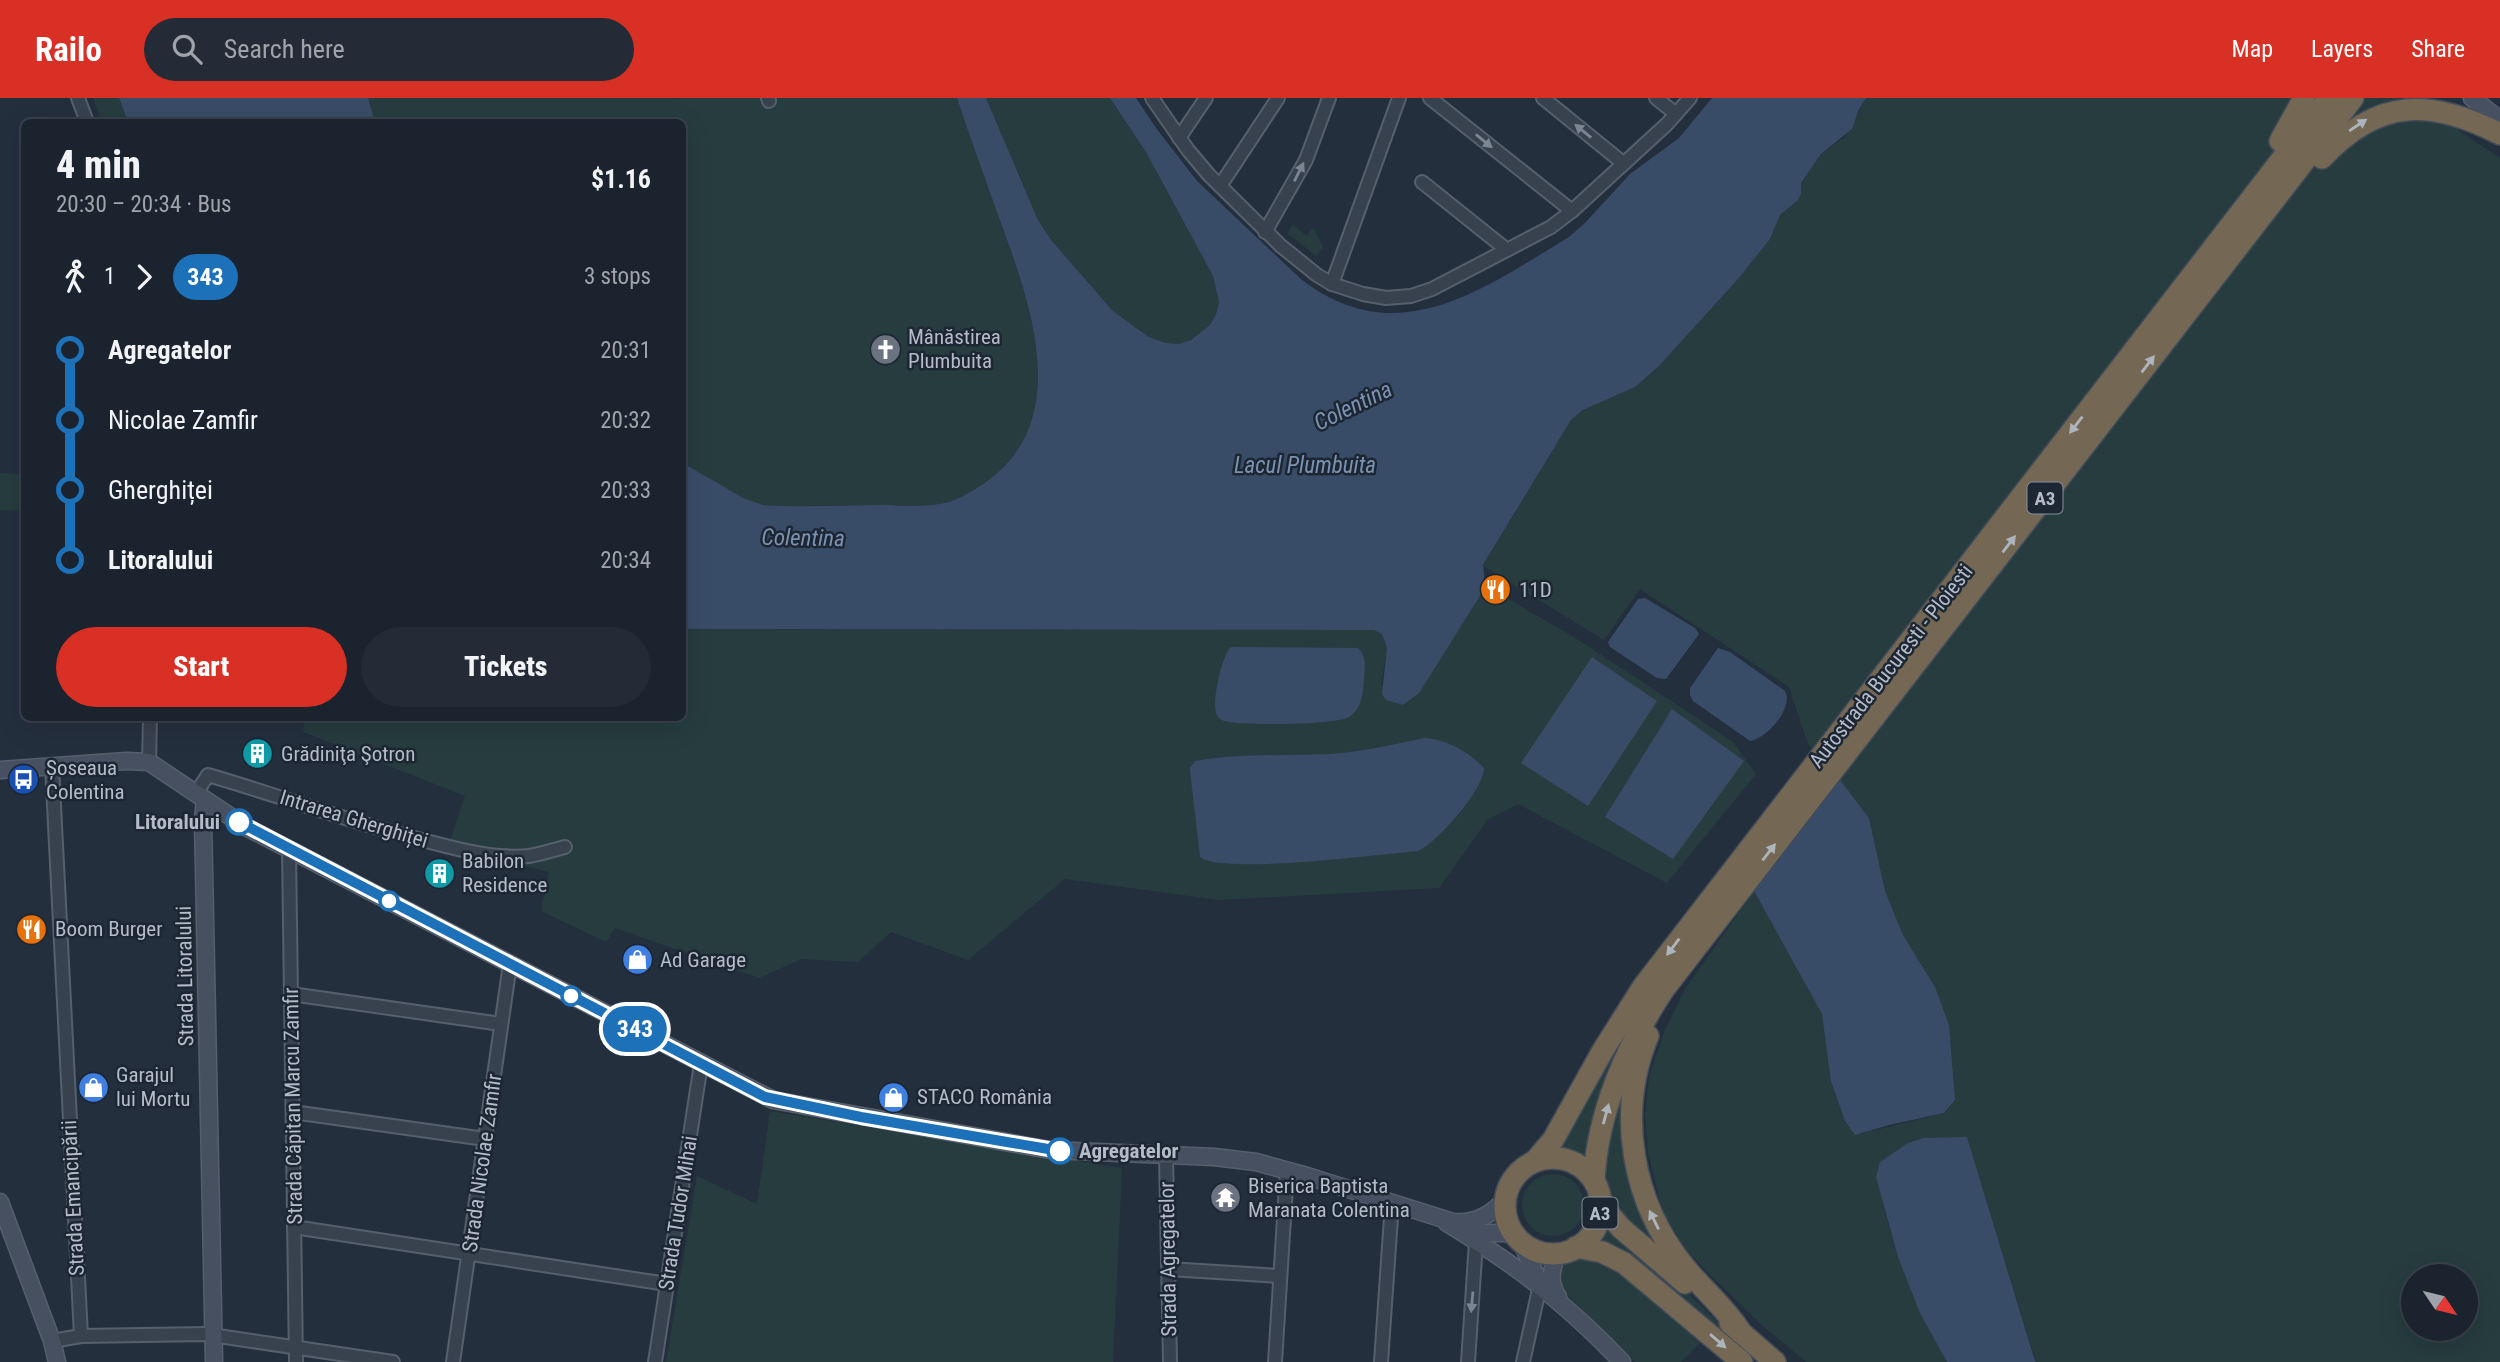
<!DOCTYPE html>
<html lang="en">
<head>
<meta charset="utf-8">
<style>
  :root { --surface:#1b232e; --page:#242b36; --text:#f1f3f6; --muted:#a0a4aa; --line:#39404a; --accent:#d93025 }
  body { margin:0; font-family:"Roboto Condensed",sans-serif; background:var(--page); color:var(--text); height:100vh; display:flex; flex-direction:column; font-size:26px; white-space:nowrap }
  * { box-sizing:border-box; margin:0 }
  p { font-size:23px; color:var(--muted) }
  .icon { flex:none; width:38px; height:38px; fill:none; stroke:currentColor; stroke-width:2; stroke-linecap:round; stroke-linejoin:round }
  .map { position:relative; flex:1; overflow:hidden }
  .details { position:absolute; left:21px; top:21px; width:665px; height:602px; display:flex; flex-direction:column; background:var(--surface); border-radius:10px; box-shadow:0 7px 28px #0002,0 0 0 2px var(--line) }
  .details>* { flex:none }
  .badge { padding:0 14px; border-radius:23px; font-size:24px; line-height:46px }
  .needle { width:46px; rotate:125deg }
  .fabs { position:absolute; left:2401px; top:1166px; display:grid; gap:14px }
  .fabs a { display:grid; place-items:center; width:77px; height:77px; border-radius:50%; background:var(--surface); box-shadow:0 7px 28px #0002,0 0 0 2px var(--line); font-size:35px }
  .map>.badge { position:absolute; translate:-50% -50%; box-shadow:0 0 0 4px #fff }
  .legs { display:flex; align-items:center; gap:10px; height:77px; padding:0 35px; font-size:23px }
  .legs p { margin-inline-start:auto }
  .overview { display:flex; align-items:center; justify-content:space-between; height:119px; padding:0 35px }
  h1 { font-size:38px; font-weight:800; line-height:52px }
  .cta { display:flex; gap:14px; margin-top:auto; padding:14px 35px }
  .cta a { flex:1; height:80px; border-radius:42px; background:var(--accent); color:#fff; font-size:28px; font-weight:800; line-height:80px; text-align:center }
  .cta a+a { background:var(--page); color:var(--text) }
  ul { padding:0 35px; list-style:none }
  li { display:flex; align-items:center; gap:24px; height:70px; font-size:26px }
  li i { display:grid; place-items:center; width:10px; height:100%; margin:0 9px; background:currentColor }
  li i::after { content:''; width:18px; height:18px; margin:-9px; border:5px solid; border-radius:50%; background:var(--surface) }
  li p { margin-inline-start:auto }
  li:first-child i { background:linear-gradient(#0000 50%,currentColor 0) }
  li:last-child i { background:linear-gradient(currentColor 50%,#0000 0) }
  header { display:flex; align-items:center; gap:42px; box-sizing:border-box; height:98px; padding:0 35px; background:var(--accent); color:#fff }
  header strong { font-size:33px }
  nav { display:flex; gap:38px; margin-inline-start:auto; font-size:24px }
  .search { width:490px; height:63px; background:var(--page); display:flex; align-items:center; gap:18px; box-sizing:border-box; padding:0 24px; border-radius:38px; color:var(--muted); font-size:26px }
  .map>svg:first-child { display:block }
  .green { fill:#263c3f; fill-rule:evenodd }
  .water { fill:#394c67 }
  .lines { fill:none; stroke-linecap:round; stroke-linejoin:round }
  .street-casing { stroke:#565f6c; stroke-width:16 }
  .secondary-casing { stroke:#565f6c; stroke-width:19 }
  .highway-casing { stroke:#434c59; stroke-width:24 }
  .street { stroke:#38414e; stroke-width:12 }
  .secondary { stroke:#465061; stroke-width:16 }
  .highway { stroke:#746855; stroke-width:21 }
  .oneway { fill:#aeb4bd }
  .oneway2 { fill:#7c8592 }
  .line-1-casing { stroke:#fff; stroke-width:16 }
  .line-1 { stroke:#1d71b8; stroke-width:10 }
  .stop-1-dot { fill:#fff; stroke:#1d71b8; stroke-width:3.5 }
  .labels { text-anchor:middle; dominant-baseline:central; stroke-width:5; stroke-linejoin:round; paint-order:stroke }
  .shield { fill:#1d2633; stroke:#878f9c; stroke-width:2 }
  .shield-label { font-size:19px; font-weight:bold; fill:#b4bcc9 }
  .poi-label { font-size:21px; fill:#b4bcc9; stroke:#1d2633; text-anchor:start }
  .street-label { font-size:21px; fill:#b4bcc9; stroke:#1d2633 }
  .stop-label { font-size:21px; font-weight:bold; fill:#b4bcc9; stroke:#1d2633; text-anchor:end }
  .water-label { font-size:23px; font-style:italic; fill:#7c92b1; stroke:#1d2633 }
</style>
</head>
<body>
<header>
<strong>Railo</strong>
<div class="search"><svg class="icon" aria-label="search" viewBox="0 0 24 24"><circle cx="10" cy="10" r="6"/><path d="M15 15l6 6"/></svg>Search here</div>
<nav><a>Map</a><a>Layers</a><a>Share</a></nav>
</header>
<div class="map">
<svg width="2500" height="1264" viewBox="0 0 2500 1264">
  <rect width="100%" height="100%" fill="#242f3e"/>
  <!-- green -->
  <g class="green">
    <path d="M93,0H119L128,24H102Z"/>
    <path d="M368,0H957C970,40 985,80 999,120C1028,202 1076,320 986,384C975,392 962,400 949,404C930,409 910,407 891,407C852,407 813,408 774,408C741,406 711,382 683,365L682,24H375Z"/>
    <path d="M986,0H1110L1147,56L1213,178L1219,204L1216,216L1210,227L1191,242L1179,246L1166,245L1149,239L1136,230L1112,212L1052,143L1038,122Z"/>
    <path d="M1866,0H2410L2500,60V1264H2036L1967,1040H1923L1908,1045L1881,1095C1893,1156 1918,1210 1947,1264H1806L1764,1229L1713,1180L1685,1150L1663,1114L1648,1055L1645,1017L1649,979L1665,932L1685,891L1754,793L1822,916L1828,947L1855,1037L1944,1015L1955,1002L1935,889L1903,837L1885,793L1869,720L1808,646L1789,589L1640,491L1604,542L1483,468L1571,322L1583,312L1635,289L1659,268L1739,180L1770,141L1780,117L1798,102L1801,96V85L1821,56L1845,39ZM2413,1178H2466V1230H2413Z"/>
    <path d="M1293,127L1307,138L1313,130L1323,149L1316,158L1287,135Z"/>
    <path d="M0,375L24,376V413L0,412Z"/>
    <path d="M1485,487L1577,541L1733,644L1756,676L1667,785L1518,706L1488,721L1439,790L1218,802L1065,781L968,862L891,834L858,864L801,861L759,880L615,830L606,844L541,813L549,774L469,754L449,746L465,698L303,634L305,620H682L683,531L1374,532L1382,536L1387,550L1381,588L1419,594Z"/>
    <path d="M1643,902L1590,1063L1580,1055L1560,1049Z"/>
    <path d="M1624,980L1627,1017L1670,1159L1610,1106C1609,1091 1602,1078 1601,1063Z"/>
    <path d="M770,1013L1122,1070L1113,1264H666L697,1078L757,1106Z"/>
    <circle cx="1553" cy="1107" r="31"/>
    <path d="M1606,1122L1674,1182L1743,1248L1740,1251L1593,1145L1600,1136Z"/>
    <path d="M1581,1159C1622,1169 1668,1217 1701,1244L1681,1264H1635L1563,1193C1551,1173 1562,1163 1581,1159Z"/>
  </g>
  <!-- water -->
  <g class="water">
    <path d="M119,0H368L375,24H128Z"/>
    <path d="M957,0H986L1038,122L1052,143L1112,212L1136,230L1149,239L1166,245L1179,246L1191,242L1210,227L1216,216L1219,204L1213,178L1147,56L1110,0H1136L1156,30L1197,83L1301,181C1397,256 1483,191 1569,139L1585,125L1630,76L1679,40L1712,0H1866L1858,13L1852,31L1821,56L1801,85V96L1798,102L1780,117L1770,141L1739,180L1659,268L1635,289L1583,312L1571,322L1483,467L1485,487L1478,501L1419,595L1403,607L1386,602L1382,596L1387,550L1382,536L1374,532L683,531V365L743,400L763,407C802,410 841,407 880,407C902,407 927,410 949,404C962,400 974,392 986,384C1075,321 1029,202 999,120C985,80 970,40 957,0Z"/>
    <path d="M1645,500L1695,530L1699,536L1666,581L1657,580L1610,549L1608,544L1638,501Z"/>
    <path d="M1231,549L1358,550C1367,558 1365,570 1364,581C1363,596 1362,610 1349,619C1338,627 1239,628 1224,623C1219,620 1218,620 1216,615C1212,602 1222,557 1231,549Z"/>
    <path d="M1718,550L1730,554L1785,593C1794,610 1767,640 1750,643L1693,603L1690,597V590Z"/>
    <path d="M1592,559L1657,603L1588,708L1521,665Z"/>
    <path d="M1672,611L1744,663L1673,761L1605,719Z"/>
    <path d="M1424,640C1446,641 1469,654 1484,670C1484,691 1437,745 1418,753C1383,756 1221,777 1200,759L1191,681L1190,670L1195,663C1241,655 1286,658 1332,656C1364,653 1393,647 1424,640Z"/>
    <path d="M1840,682L1869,720L1885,793L1903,837L1935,889L1949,927L1955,1002L1944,1015L1889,1027L1855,1037L1845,1023L1831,983L1822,916L1754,793Z"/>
    <path d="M1967,1039L2035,1263L2036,1264H1947L1920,1215L1898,1159L1876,1079L1880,1064L1908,1045L1923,1040Z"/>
  </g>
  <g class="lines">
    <defs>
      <g id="street">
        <path d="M78,0L87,24"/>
        <path d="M768,0L769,3"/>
        <path d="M1152,0L1188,52L1209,77L1281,148L1317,177L1332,186L1363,196L1386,200L1411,198L1432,191L1551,129L1572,113L1667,26L1690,0"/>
        <path d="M1430,0L1572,113"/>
        <path d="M1543,0L1623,65"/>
        <path d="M1656,0L1676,16"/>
        <path d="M1179,40L1206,0"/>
        <path d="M1422,84L1507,152"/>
        <path d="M1220,88L1278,0"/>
        <path d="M1265,134L1306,62L1329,0"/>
        <path d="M1332,186L1399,0"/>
        <path d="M149,664L150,620"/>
        <path d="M52,668L81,1238"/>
        <path d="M196,695L208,677C284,699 357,727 434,745C464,753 497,761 529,758C541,756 553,752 565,749"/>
        <path d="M289,752L296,1264"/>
        <path d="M291,896L501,926"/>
        <path d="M293,1014L485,1041"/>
        <path d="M1166,1058L1170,1264"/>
        <path d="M294,1129L667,1186"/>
        <path d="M1169,1171L1279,1178"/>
        <path d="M52,1243L81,1238L205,1236L393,1264"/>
        <path d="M453,1264L510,866"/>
        <path d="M655,1264L701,966"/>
        <path d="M1275,1264L1287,1072"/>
        <path d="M1381,1264L1392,1105"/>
        <path d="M1468,1264L1476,1144"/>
        <path d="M1523,1264L1540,1187"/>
      </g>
      <g id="secondary">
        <path d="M2472,0L2500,22"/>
        <path d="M0,672L126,663L149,664L246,729L773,1002L1050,1052L1214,1059L1256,1064L1307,1078L1453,1124C1475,1126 1492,1117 1506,1100"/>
        <path d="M205,702L203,721L214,1264"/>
        <path d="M0,1104L52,1243L57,1264"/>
        <path d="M1447,1125C1515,1166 1567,1206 1622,1264"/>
        <path d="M1465,1135H1505L1518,1140"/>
        <path d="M1521,1143L1540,1187"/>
        <path d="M1558,1199C1548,1183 1551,1172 1558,1155"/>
      </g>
      <g id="highway">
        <path d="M2280,43L2304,0"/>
        <path d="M2322,60C2378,0 2430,0 2500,36"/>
        <path d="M1648,938C1616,1015 1632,1104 1684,1168C1702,1191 1724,1208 1740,1233"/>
        <circle cx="1553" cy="1108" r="48"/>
        <path d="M1535,1063L1553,1042L1602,954L1643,889L2329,0"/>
        <path d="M1594,1083C1597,1015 1627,947 1664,891L2353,0"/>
        <path d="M1600,1105L1621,1130L1685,1185"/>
        <path d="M1576,1149L1602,1154L1624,1165L1742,1264"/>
        <path d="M1730,1225L1775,1264"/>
      </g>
    </defs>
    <!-- street casing -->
    <use href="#street" class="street-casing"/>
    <!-- secondary casing -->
    <use href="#secondary" class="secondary-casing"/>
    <!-- highway casing -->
    <use href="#highway" class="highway-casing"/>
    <!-- street -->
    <use href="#street" class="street"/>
    <!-- secondary -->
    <use href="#secondary" class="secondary"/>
    <!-- highway -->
    <use href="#highway" class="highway"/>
  </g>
  <!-- one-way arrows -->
  <defs><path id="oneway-solid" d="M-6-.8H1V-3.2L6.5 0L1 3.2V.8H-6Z" transform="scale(1.75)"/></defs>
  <g class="oneway">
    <use href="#oneway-solid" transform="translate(2358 27) rotate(-34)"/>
    <use href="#oneway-solid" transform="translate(2148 266) rotate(-53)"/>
    <use href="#oneway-solid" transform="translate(2076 327) rotate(128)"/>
    <use href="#oneway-solid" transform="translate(2009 446) rotate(-52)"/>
    <use href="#oneway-solid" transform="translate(1769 754) rotate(-52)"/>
    <use href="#oneway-solid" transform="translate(1673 849) rotate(127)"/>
    <use href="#oneway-solid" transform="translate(1606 1016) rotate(-75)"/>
    <use href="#oneway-solid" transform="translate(1654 1122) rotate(-116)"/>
    <use href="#oneway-solid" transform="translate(1718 1243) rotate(41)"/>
  </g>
  <g class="oneway2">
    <use href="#oneway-solid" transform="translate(1583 33) rotate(-141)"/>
    <use href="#oneway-solid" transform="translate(1484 43) rotate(39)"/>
    <use href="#oneway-solid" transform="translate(1299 74) rotate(-63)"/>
    <use href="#oneway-solid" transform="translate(1472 1204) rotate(95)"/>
  </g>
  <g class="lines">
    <defs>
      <path id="line-1" d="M239,724L765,999L861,1019L1060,1053"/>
    </defs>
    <!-- line-1 casing -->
    <use href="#line-1" class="line-1-casing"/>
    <!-- line-1 -->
    <use href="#line-1" class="line-1"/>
  </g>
  <!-- icons -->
  <defs>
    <symbol id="church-disc" viewBox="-11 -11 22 22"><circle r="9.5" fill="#6b7280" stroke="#1d2633"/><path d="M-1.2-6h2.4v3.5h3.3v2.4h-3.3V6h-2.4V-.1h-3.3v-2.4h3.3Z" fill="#fff"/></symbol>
    <symbol id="restaurant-disc" viewBox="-11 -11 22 22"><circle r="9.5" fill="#e8710a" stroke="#1d2633"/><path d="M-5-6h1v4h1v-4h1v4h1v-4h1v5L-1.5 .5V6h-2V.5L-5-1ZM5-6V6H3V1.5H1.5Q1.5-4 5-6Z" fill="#fff"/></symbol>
    <symbol id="building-disc" viewBox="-11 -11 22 22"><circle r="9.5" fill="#0f9aa8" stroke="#1d2633"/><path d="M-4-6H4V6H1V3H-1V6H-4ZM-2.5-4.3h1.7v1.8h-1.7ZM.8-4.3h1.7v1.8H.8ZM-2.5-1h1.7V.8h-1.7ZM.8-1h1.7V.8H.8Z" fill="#fff"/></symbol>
    <symbol id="bus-disc" viewBox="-11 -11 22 22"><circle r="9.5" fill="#1a4fb4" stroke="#1d2633"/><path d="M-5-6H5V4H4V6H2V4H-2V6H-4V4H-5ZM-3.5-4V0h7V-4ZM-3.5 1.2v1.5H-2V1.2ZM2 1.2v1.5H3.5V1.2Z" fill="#fff"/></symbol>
    <symbol id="shop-disc" viewBox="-11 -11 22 22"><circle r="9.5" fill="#3f7fe0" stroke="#1d2633"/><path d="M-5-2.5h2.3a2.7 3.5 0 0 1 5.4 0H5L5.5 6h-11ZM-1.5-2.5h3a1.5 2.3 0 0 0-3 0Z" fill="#fff"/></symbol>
    <symbol id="temple-disc" viewBox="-11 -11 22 22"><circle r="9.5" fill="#6b7280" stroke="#1d2633"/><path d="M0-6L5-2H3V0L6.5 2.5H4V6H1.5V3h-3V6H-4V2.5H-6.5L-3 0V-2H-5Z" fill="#fff"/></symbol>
  </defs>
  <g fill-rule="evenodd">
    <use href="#church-disc" x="868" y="234" width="35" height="35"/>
    <use href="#restaurant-disc" x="1478" y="474" width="35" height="35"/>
    <use href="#building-disc" x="240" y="638" width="35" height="35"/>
    <use href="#bus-disc" x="6" y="664" width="35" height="35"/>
    <use href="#building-disc" x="422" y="758" width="35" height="35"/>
    <use href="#restaurant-disc" x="14" y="814" width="35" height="35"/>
    <use href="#shop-disc" x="620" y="844" width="35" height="35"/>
    <use href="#shop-disc" x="76" y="972" width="35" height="35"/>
    <use href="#shop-disc" x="876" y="982" width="35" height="35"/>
    <use href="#temple-disc" x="1208" y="1082" width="35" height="35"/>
  </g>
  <!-- markers -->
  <g class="stop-1-dot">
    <circle cx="239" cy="724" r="12"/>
    <circle cx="389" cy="803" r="9"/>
    <circle cx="571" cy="898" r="9"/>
    <circle cx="1060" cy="1053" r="12"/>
  </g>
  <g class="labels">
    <!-- shield labels -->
    <g class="shield">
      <rect x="2027.5" y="384.5" width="35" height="31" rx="5"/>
      <rect x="1582.5" y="1099.5" width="35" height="31" rx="5"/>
    </g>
    <g class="shield-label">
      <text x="2045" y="400">A3</text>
      <text x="1600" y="1115">A3</text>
    </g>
    <!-- poi labels -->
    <g class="poi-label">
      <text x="908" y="239">Mânăstirea<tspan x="908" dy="24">Plumbuita</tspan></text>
      <text x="1519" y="492">11D</text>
      <text x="281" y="656">Grădiniţa Şotron</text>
      <text x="46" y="670">Șoseaua<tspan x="46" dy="24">Colentina</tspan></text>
      <text x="462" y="763">Babilon<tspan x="462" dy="24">Residence</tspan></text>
      <text x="55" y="831">Boom Burger</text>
      <text x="660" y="862">Ad Garage</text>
      <text x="116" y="977">Garajul<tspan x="116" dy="24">lui Mortu</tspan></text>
      <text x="917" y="999">STACO România</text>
      <text x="1248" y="1088">Biserica Baptista<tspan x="1248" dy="24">Maranata Colentina</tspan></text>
    </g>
    <!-- street labels -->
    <g class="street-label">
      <text transform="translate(1891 568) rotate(-52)">Autostrada Bucuresti - Ploiesti</text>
      <text transform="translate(354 721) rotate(17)">Intrarea Gherghiței</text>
      <text transform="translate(185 878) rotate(-91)">Strada Litoralului</text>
      <text transform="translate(293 1008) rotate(-91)">Strada Căpitan Marcu Zamfir</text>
      <text transform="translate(482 1065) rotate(-82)">Strada Nicolae Zamfir</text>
      <text transform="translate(73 1100) rotate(-93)">Strada Emancipării</text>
      <text transform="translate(678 1115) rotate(-81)">Strada Tudor Mihai</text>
      <text transform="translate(1168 1161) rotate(-91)">Strada Agregatelor</text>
    </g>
    <!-- stop labels -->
    <g class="stop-label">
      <text x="220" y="724">Litoralului</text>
      <text x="1079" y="1053" text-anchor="start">Agregatelor</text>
    </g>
    <!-- water labels -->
    <g class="water-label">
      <text transform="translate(1353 308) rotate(-26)">Colentina</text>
      <text x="1305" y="367">Lacul Plumbuita</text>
      <text transform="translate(803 440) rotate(1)">Colentina</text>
    </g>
  </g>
</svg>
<div class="fabs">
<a><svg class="needle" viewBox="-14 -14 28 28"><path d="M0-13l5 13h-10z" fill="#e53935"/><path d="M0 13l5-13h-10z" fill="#a0a4aa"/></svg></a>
</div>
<b class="badge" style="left:635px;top:931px;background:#1d71b8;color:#fff">343</b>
<section class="details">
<div class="overview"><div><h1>4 min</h1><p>20:30 – 20:34 · Bus</p></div><b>$1.16</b></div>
<div class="legs"><svg class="icon" aria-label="walk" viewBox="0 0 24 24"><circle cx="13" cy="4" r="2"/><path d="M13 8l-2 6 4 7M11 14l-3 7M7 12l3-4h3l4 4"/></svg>1<svg class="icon" aria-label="forward" viewBox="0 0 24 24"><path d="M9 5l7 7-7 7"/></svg><b class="badge" style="background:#1d71b8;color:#fff">343</b><p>3 stops</p></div>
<ul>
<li><i style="color:#1d71b8"></i><b>Agregatelor</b><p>20:31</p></li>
<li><i style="color:#1d71b8"></i><span>Nicolae Zamfir</span><p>20:32</p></li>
<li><i style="color:#1d71b8"></i><span>Gherghiței</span><p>20:33</p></li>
<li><i style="color:#1d71b8"></i><b>Litoralului</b><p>20:34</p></li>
</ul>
<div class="cta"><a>Start</a><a>Tickets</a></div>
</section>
</div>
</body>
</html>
